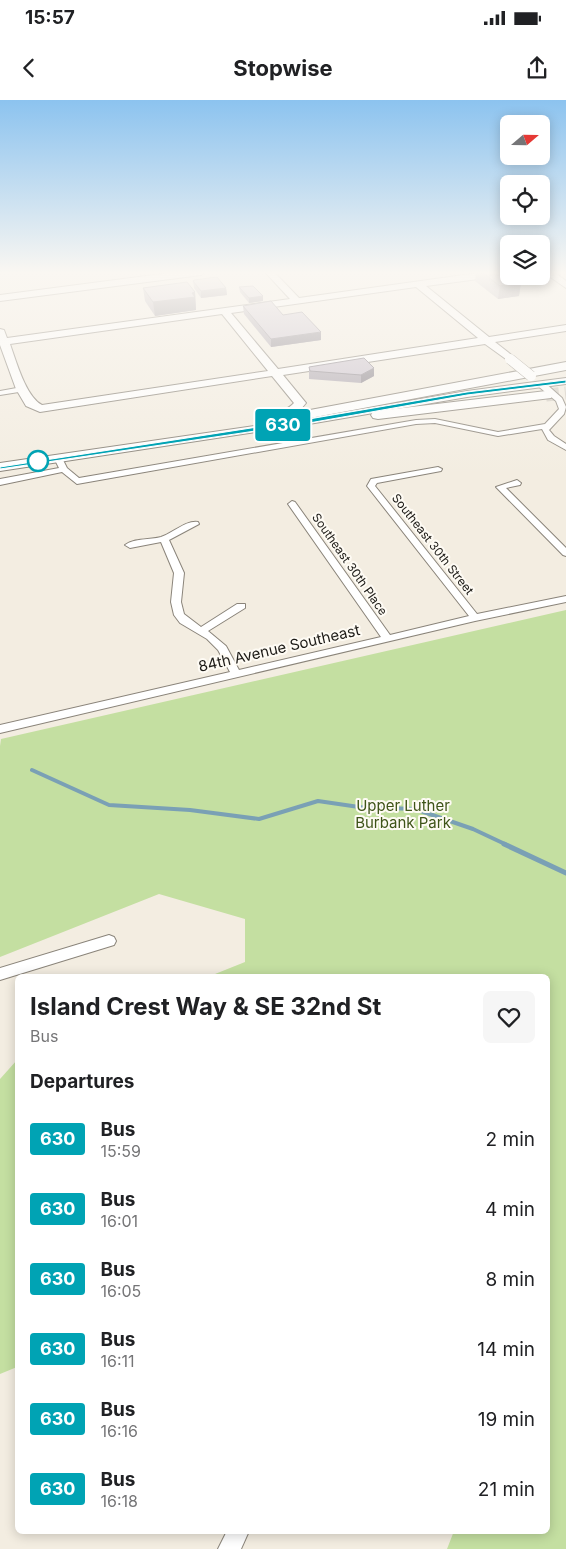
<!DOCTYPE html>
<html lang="en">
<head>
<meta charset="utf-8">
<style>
  :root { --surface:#fff; --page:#f6f6f6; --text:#202124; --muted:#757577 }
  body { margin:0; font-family:Inter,sans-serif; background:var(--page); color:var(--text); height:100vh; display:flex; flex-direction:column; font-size:19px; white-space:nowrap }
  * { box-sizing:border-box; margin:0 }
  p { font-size:16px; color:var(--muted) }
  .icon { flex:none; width:28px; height:28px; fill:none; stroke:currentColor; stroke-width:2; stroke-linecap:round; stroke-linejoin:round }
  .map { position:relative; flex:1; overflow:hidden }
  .details { position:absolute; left:15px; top:874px; width:535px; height:560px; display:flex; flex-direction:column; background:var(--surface); border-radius:8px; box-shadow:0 2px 12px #0003 }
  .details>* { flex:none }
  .badge { padding:0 10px; border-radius:4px; font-size:18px; line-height:32px }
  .needle { width:32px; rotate:70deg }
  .fabs { position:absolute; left:500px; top:15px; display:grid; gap:10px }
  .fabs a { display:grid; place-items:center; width:50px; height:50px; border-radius:8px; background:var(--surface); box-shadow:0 2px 12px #0003; font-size:25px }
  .map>.badge { position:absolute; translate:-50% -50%; box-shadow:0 0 0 2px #fff }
  h2 { padding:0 15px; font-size:19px; line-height:45px }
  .round { display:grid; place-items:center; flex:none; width:52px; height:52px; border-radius:8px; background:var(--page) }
  .head { display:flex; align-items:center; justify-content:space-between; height:85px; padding:0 15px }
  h1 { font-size:24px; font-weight:700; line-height:38px }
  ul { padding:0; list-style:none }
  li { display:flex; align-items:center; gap:15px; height:70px; padding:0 15px }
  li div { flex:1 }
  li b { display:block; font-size:19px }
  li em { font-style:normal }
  li .badge { min-width:55px; font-weight:700; text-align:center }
  .status { display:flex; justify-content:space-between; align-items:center; height:35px; padding:0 25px; background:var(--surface); direction:ltr }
  .status svg { height:14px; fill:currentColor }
  header { display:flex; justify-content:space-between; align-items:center; height:65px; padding:0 15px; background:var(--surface); font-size:22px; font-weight:700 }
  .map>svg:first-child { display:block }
  .green { fill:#c4dfa1 }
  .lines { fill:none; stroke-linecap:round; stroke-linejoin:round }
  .stream-far1 { stroke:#7aa0b5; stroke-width:4 }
  .stream { stroke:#7aa0b5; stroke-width:5 }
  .highway-tunnel { stroke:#d3cdc3; stroke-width:13; stroke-dasharray:13 6; stroke-linecap:butt }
  .street-casing { stroke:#8a847a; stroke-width:2 }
  .secondary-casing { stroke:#8a847a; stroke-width:2 }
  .highway-casing { stroke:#8a847a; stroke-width:2 }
  .street { fill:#fff; fill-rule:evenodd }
  .secondary { fill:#fff; fill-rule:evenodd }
  .highway { fill:#fff; fill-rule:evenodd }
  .secondary-bridge-casing { stroke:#8a847a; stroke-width:11; stroke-linecap:butt }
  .secondary-bridge { stroke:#fff; stroke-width:10 }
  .wall { fill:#afa8b1 }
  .shaded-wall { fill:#8e8890 }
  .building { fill:#cbc3ce; stroke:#8e8890 }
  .line { fill:#00a3b4; stroke:#fff }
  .stop-dot { fill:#fff; stroke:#00a3b4; stroke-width:2.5 }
  .labels { text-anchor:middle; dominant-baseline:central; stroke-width:4; stroke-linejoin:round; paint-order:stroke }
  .far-street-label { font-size:12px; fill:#1c1a16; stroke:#fefbf4 }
  .street-label { font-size:15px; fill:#1c1a16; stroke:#fefbf4 }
  .park-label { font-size:15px; fill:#3e5418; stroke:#fefbf4 }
</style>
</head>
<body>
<div class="status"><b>15:57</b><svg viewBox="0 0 49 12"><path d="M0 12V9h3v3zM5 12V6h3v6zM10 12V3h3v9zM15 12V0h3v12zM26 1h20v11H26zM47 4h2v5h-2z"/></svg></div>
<header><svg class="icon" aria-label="back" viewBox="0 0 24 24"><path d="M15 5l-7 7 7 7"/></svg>Stopwise<svg class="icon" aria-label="share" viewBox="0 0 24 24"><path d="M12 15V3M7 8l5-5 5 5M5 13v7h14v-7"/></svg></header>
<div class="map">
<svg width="566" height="1449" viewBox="0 0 566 1449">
  <rect width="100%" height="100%" fill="#f3ede1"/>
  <!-- green -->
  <g class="green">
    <path d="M566,510V1449H447L454,1431H548V876H210L245,862V819L159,794L0,857V646L1,639Z"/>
    <path d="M17,960V1267L0,1274V979Z"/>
  </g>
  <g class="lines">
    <!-- stream-far1 -->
    <path class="stream-far1" d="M32,670L109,705L190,710L259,719L318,701L359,707L415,709L473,729L507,745"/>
    <!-- stream -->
    <path class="stream" d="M504,744L566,773"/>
    <!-- highway-tunnel -->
    <path class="highway-tunnel" d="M546,295L566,293"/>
    <defs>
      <g id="street">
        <path d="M538,282H544L562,298L566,307L564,314L549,330L554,336L566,344V350L548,340L542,329L498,336L435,323L416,324L77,384L62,372L0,385V379L59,368L54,358L58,356H61L67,368L79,378L416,320L435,319L498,332L545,324L559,309L556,301L538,286Z"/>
        <path d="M22,287L26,289L25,291L0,295V291Z"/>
        <path d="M438,367L442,369L441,371L377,383L375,386L477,514L566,496V502L475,521L0,633V625L230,572L218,550L207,539L180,523L174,515L171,502L174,473L161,442L130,448L125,445C134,438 150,440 161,437C173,433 186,420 198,422L199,424L169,440L184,473L181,502L184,514L201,527L237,504H245V508L208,531L226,546L239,570L381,537L288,404L292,401L295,402L390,535L469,516L367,386L371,379Z"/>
        <path d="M517,380L521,383L520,385L506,388L566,448V456L563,455L496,387Z"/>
        <path d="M109,835L114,837L116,841L114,845L0,880V868Z"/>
        <path d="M227,1431H249L241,1449H218Z"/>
      </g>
      <g id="secondary">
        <path d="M177,172H205L201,175L0,201V195Z"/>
        <path d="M265,172H274L299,198L485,172H509L508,175L426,186L489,237L566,225V231L495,242L514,257L515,259L514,261L510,262L485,244L283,275L306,303C298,313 288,322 275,319L273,317C279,311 288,310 294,303L272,276L40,312L26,306L16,289L0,245V229L4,230L7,238L290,199ZM416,187L478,238L278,269L231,213ZM222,214L268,271L42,305C26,297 16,261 10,244Z"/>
        <path d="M543,172H554L566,181V188Z"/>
        <path d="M566,278V284L467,297L309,324L0,371V363L309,318L467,291Z"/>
      </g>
      <g id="highway">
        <path d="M566,262V270L310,318L305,317L303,314L305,311L310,310Z"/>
        <path d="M546,291L551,292L553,295L551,298L378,319L373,318L371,315L373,312L378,311Z"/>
      </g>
    </defs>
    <!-- street casing -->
    <use href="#street" class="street-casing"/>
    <!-- secondary casing -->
    <use href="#secondary" class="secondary-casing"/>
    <!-- highway casing -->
    <use href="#highway" class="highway-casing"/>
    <!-- street -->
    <use href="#street" class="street"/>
    <!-- secondary -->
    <use href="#secondary" class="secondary"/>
    <!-- highway -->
    <use href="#highway" class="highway"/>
    <defs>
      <path id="secondary-bridge" d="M510,259L531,276"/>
    </defs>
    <!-- secondary-bridge casing -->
    <use href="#secondary-bridge" class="secondary-bridge-casing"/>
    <!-- secondary-bridge -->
    <use href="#secondary-bridge" class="secondary-bridge"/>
  </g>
  <!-- wall -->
  <g class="wall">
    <path d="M476,172H507L521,182L519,196L498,199L475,181Z"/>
    <path d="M193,181L226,188L227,195L201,198L194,188Z"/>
    <path d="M239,187L263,201L249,203L240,192Z"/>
    <path d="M143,188L195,192L196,210L155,216L145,201Z"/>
    <path d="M243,206L283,215L321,240L271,247L244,214Z"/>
    <path d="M309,267L374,276L361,283L309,279Z"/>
  </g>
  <!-- shaded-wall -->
  <g class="shaded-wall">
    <path d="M521,182L519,196L498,199L500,186Z"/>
    <path d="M226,188L227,195L201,198V191Z"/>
    <path d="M195,192L196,210L155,216L153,202Z"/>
    <path d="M263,196V201L249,203V198Z"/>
    <path d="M321,232V240L271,247V239Z"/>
    <path d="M374,268V276L361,283V275Z"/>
  </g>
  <!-- building -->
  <g class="building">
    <path d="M482,172H507L509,173V176H513L521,182L500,186Z"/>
    <path d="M217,177L226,188L201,191L193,181L194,180Z"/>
    <path d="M187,182L195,192L192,193L195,197L153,202L143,188Z"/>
    <path d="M253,186L263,196L249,198L239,187Z"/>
    <path d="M271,201L283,215L302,212L321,232L271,239L243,206Z"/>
    <path d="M364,258L374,268L361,275L310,271L309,267Z"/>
  </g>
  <!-- sky -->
  <linearGradient id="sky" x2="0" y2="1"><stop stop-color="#8cc3ef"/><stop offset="0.46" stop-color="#faf7f2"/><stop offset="1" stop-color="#faf7f2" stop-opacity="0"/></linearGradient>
  <rect width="566" height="375" fill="url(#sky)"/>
  <!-- line -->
  <path class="line" d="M566,280V283L467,295L309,323L0,369V367L309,319L467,292Z"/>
  <!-- markers -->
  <circle class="stop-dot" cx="38" cy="361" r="10"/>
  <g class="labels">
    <!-- far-street labels -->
    <g class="far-street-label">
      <text transform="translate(433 444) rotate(52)">Southeast 30th Street</text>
      <text transform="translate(350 464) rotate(55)">Southeast 30th Place</text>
    </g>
    <!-- street labels -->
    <g class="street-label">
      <text transform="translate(279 548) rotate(-13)">84th Avenue Southeast</text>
    </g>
    <!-- park labels -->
    <g class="park-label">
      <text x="403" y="705">Upper Luther<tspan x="403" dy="17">Burbank Park</tspan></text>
    </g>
  </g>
</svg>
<div class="fabs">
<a><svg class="needle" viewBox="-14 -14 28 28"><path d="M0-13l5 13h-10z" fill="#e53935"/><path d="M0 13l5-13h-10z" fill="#757577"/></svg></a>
<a><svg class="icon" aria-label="locate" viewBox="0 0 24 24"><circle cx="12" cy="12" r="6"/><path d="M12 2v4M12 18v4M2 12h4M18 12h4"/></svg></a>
<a><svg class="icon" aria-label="layers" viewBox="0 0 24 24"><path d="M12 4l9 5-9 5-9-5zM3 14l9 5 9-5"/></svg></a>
</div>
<b class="badge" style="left:283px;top:325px;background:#00a3b4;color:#fff">630</b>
<section class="details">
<div class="head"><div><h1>Island Crest Way &amp; SE 32nd St</h1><p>Bus</p></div><a class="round"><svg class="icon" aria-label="heart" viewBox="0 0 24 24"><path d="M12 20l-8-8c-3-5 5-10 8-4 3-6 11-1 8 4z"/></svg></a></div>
<h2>Departures</h2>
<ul>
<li><span class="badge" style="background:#00a3b4;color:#fff">630</span><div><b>Bus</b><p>15:59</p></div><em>2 min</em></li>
<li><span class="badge" style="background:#00a3b4;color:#fff">630</span><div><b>Bus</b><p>16:01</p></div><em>4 min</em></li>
<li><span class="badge" style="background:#00a3b4;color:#fff">630</span><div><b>Bus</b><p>16:05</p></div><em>8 min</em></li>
<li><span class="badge" style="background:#00a3b4;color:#fff">630</span><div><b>Bus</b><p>16:11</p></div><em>14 min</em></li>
<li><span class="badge" style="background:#00a3b4;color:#fff">630</span><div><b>Bus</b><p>16:16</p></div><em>19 min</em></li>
<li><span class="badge" style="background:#00a3b4;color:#fff">630</span><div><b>Bus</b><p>16:18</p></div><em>21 min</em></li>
</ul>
</section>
</div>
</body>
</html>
